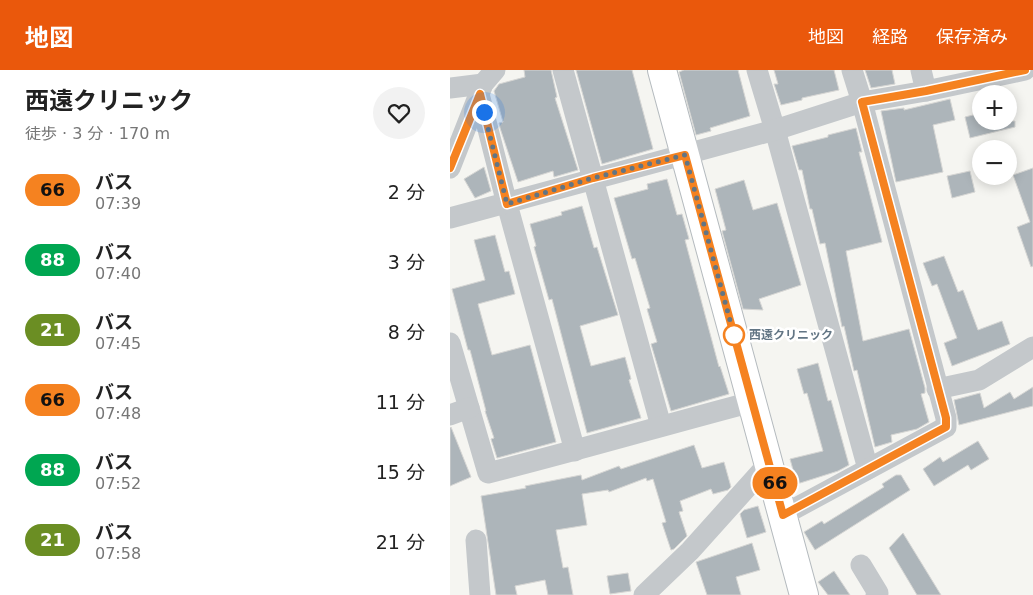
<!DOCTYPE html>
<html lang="ja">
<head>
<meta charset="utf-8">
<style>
  :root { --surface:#fff; --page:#f2f2f2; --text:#222; --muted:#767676; --accent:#ea580c }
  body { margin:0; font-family:"DejaVu Sans","Noto Sans JP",sans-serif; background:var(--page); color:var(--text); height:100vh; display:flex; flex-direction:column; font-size:19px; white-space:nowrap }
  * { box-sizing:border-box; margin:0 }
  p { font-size:16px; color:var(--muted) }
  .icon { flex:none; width:28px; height:28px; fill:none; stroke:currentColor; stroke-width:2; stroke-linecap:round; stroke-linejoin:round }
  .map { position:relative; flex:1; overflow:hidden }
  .panel { display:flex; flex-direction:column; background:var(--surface); width:450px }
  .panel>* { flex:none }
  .badge { padding:0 10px; border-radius:16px; font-size:18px; line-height:32px }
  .fabs { position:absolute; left:522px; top:15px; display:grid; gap:10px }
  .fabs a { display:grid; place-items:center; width:45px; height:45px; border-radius:50%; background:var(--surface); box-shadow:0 2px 12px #0003; font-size:25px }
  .you { position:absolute; width:25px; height:25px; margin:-12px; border:4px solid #fff; border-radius:50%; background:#1a73e8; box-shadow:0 0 0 8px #1a73e833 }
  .map>.badge { position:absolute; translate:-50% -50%; box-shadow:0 0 0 2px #fff }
  .round { display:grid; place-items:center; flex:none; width:52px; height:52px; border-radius:26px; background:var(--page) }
  .headline { display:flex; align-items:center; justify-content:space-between; height:85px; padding:0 25px }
  h1 { font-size:24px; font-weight:700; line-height:38px }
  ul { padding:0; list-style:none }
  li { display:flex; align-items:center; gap:15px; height:70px; padding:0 25px }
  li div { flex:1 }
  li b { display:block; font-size:19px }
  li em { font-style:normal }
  li .badge { min-width:55px; font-weight:700; text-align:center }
  header { display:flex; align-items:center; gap:30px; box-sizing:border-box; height:70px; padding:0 25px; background:var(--accent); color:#fff }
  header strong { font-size:24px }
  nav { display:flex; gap:28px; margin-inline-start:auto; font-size:18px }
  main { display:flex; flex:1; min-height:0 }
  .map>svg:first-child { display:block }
  .building { fill:#adb5ba; stroke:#d6d6d4 }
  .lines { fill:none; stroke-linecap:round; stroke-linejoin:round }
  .secondary-casing { stroke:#b4babe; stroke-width:30 }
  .street { stroke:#c4c8cb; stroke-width:21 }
  .secondary { stroke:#fff; stroke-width:28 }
  .line-casing { stroke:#fff; stroke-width:11 }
  .line { stroke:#f58220; stroke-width:8 }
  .walk { stroke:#627584; stroke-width:5; stroke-dasharray:0 9 }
  .stop-dot { fill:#fff; stroke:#f58220; stroke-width:2.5 }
  .labels { text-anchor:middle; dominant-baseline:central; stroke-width:5; stroke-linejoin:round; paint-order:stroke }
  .stop-label { font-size:12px; font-weight:bold; fill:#627584; stroke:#fff; text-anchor:start }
</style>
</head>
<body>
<header>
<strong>地図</strong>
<nav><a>地図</a><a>経路</a><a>保存済み</a></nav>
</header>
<main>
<section class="panel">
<div class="headline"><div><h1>西遠クリニック</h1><p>徒歩 · 3 分 · 170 m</p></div><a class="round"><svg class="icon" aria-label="heart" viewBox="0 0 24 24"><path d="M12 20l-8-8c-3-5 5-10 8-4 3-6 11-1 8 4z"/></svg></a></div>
<ul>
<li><span class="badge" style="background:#f58220;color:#111">66</span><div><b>バス</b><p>07:39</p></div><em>2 分</em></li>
<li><span class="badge" style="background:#00a651;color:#fff">88</span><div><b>バス</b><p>07:40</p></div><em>3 分</em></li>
<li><span class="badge" style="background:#6b8e23;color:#fff">21</span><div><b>バス</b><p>07:45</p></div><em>8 分</em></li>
<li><span class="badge" style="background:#f58220;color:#111">66</span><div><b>バス</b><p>07:48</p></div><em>11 分</em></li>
<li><span class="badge" style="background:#00a651;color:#fff">88</span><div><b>バス</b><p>07:52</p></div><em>15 分</em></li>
<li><span class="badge" style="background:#6b8e23;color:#fff">21</span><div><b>バス</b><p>07:58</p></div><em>21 分</em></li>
</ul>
</section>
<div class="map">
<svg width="583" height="525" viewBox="0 0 583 525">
  <rect width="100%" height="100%" fill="#f5f5f1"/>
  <!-- building -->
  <g class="building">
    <path d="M74,0H101L107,27L105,28L128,100L104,107L103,101L68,112L50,58L49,53L53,52L44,21L49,14L75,7Z"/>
    <path d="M126,0H182L203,79L152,94Z"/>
    <path d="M234,0H288L300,46L260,58L261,61L246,65L229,2Z"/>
    <path d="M324,0H384L389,20L352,28V30L331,35L324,14H328Z"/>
    <path d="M415,0H442L445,14L421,18Z"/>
    <path d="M500,29L505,50L483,55L493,102L446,112L431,41L454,38V40Z"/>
    <path d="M531,43V51H565V57L520,68L515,47Z"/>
    <path d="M406,58L412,82H409L432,172L396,181L413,271L459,259L475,318V323L471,324L479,352L467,359L441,365L442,372L425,377L407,300L404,301L394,256L392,257L375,173L370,174L362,139H360L352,100H349L342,76L378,67V65Z"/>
    <path d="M34,97L41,121L25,128L14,109Z"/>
    <path d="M583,98V196L581,197L567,157L580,152L563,105Z"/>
    <path d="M520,101L525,122L502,128L497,106Z"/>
    <path d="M217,109L227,145L232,144L239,169L235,170L269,297L270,296L279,324L221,341L201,274L207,272L197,239L200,238L185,188L182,189L164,128L198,119L197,114Z"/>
    <path d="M294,110L303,140L327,133L351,215L309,229L313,240L293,239L272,161L276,160L265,119Z"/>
    <path d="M132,136L144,178L147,177L168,245L130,256L141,296L175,287L181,309L179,310L191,348L137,363L102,229L99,230L84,177L86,176L80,154L112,145L111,142Z"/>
    <path d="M45,165L55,202L59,201L65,224L28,234L42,285L80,275L106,372L47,388L41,369L44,368L35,341H36L20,280H18L2,219L35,210L24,170Z"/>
    <path d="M494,186L508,222L513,220L528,260L552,251L560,274L502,296L494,273L507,268L487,214L482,216L473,193Z"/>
    <path d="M368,293L378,331L381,330L399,395L388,401L347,414L340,389L373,381L357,323L354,324L347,299Z"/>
    <path d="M583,317V336L509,355L504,330L530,323L534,338L560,322L564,329Z"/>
    <path d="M1,357L21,407L0,416V358Z"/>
    <path d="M528,371L539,389L521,400L518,395L484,416L473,399L490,387L493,392Z"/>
    <path d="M244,375L252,398L274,392L281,417L278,420L263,424L261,419L230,431L233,441L229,442L237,466L224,479L221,480L212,453L216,452L203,409L197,411L196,408L159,422L158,420L132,424L137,455L106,460L113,498L118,497L123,525H98L95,510L65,516L67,525H46L31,426L76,418L75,416L131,405L132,410L169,396L171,399Z"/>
    <path d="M446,405H451L460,420L365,480L354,462L372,451L374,454L434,417L432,414Z"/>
    <path d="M308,436L316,462L297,468L290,444L294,440Z"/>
    <path d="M453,463L491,525H467L439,478Z"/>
    <path d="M302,473L310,500L286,507L291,525H257L246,492Z"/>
    <path d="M384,501L400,525H378L368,512Z"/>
    <path d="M178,503L181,521L160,524L157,506Z"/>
  </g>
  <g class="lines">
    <defs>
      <path id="secondary" d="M212,0L354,525"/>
    </defs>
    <!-- secondary casing -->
    <use href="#secondary" class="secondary-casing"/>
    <!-- street -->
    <g class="street">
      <path d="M113,0L211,356"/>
      <path d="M307,0L325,60L418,399"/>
      <path d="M471,0L476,21"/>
      <path d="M0,18L33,14"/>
      <path d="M29,24L57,134L125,381"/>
      <path d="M0,98L33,14L45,0"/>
      <path d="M0,148L325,60L412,32L476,21L575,0"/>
      <path d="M0,273L38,403C126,381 214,355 302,332"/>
      <path d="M487,319L529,310L583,277"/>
      <path d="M0,345L19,338"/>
      <path d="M333,445L496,357V348L412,32L402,0"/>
      <path d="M26,470L30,525"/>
      <path d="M411,495L428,523L426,525"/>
      <path d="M194,525L240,481L319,393"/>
    </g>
    <!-- secondary -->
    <use href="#secondary" class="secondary"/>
  </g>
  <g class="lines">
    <defs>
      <path id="line" d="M0,98L30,24L57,134L143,108L235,85L333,445L496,357V348L412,32L476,21L575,0"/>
    </defs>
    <!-- line casing -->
    <use href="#line" class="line-casing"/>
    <!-- line -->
    <use href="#line" class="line"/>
    <!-- walk -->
    <path class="walk" d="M34,42L57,134L143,108L235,85L284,265"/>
  </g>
  <!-- markers -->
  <circle class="stop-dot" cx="284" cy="265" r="10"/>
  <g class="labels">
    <!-- stop labels -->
    <g class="stop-label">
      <text x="299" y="265">西遠クリニック</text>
    </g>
  </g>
</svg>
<div class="fabs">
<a>+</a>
<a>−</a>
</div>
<div class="you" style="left:34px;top:42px"></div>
<b class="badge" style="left:325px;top:413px;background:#f58220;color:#111">66</b>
</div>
</main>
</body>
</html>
